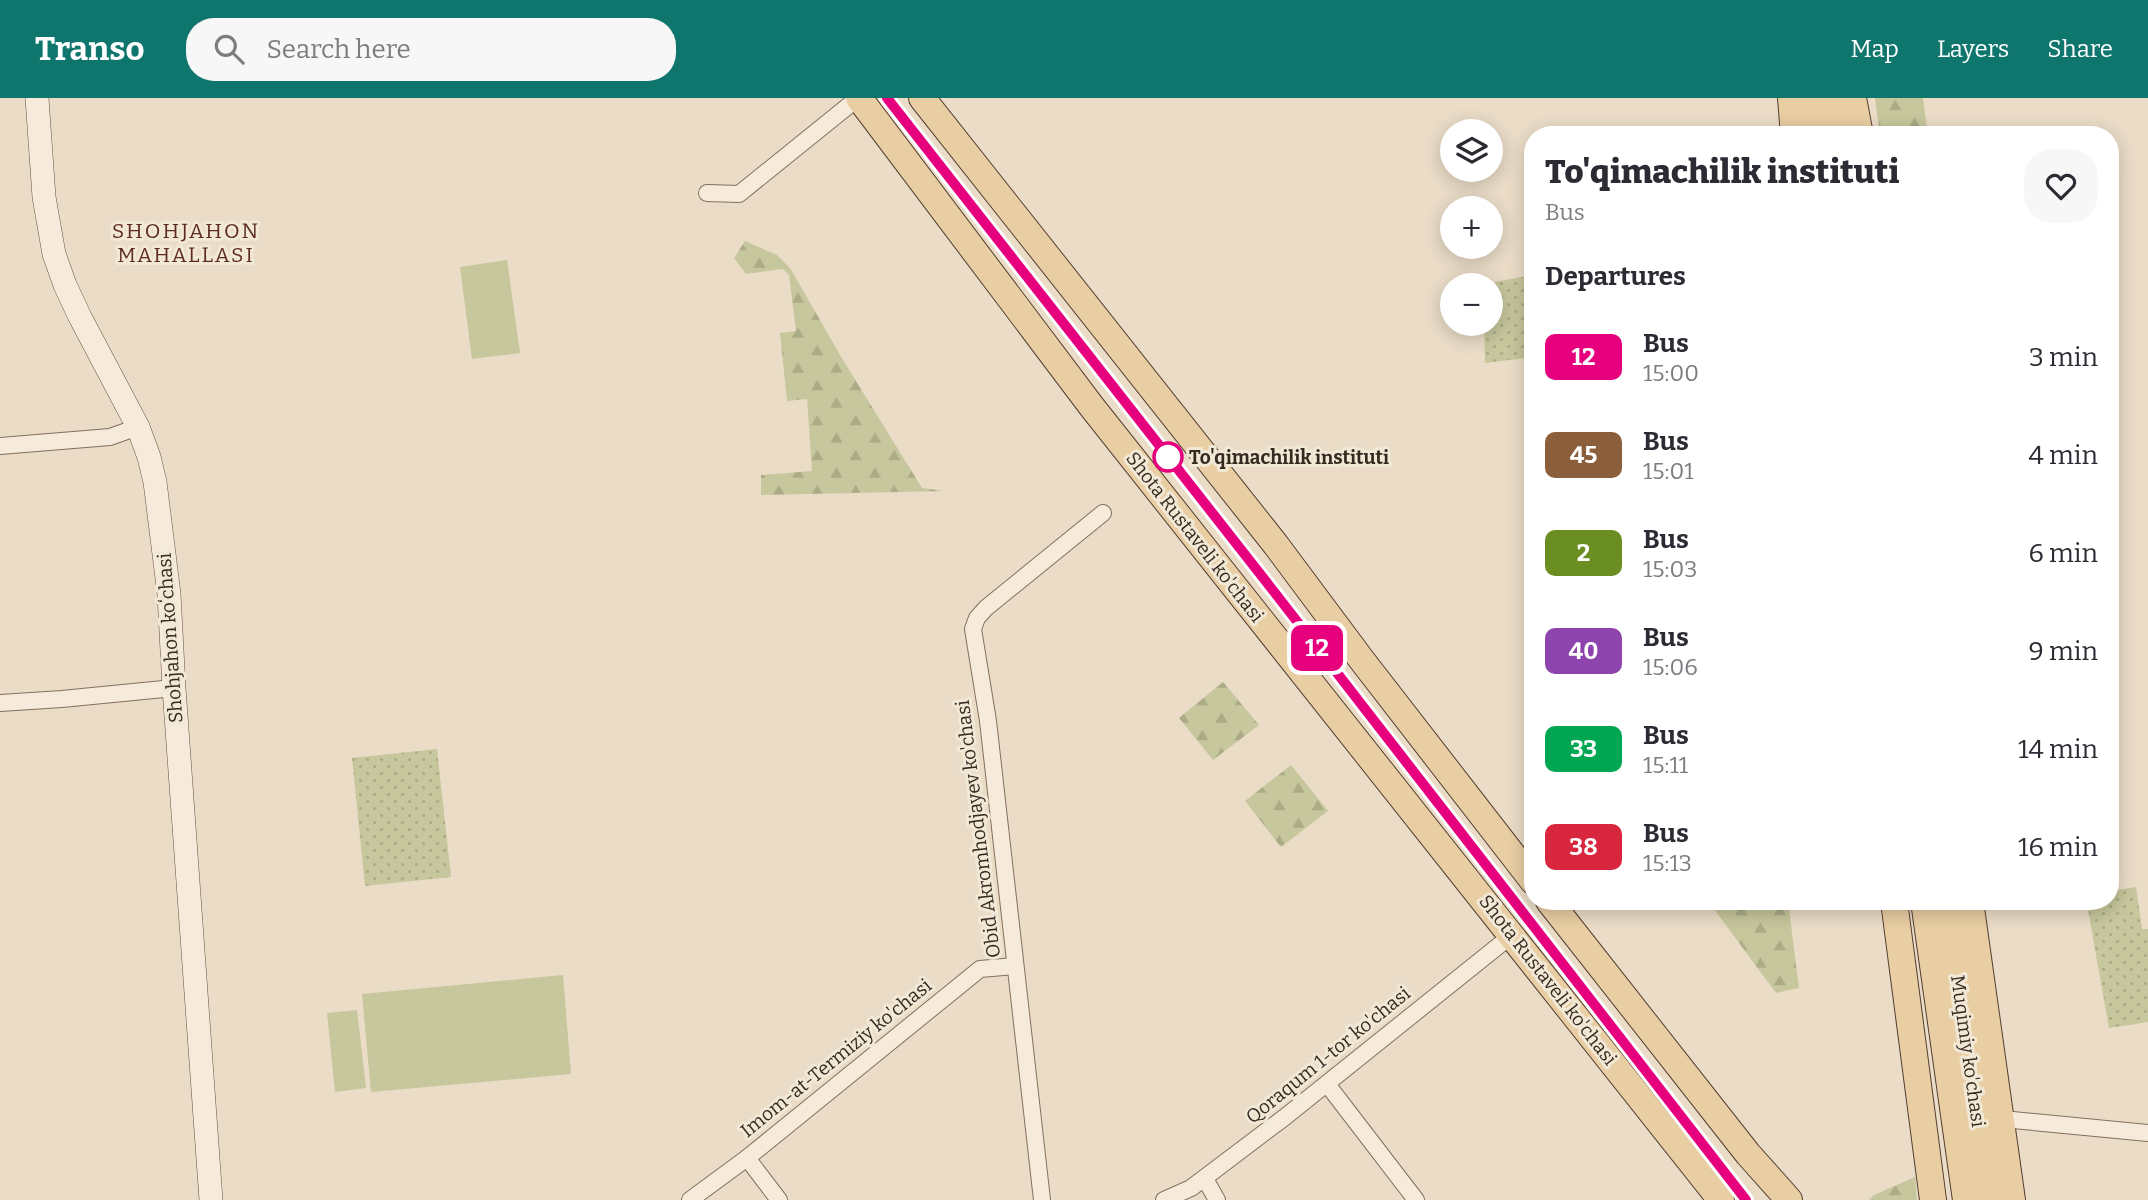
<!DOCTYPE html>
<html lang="en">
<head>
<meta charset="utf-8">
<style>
  :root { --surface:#fff; --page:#f7f7f7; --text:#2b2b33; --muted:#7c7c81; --accent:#0f766e }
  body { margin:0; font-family:Bitter,serif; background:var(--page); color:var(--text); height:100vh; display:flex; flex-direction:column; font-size:26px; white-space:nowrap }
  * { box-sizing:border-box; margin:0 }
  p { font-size:23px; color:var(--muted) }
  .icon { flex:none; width:38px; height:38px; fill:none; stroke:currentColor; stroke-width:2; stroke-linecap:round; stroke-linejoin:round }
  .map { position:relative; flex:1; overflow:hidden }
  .drawer { position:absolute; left:1524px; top:28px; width:595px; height:784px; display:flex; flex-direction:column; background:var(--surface); border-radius:28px; box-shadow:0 4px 18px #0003 }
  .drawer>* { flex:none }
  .badge { padding:0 14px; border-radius:10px; font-size:24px; line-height:46px }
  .tools { position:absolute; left:1440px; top:21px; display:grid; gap:14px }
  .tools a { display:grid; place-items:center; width:63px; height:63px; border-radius:50%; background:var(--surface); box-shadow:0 4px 18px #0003; font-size:35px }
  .map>.badge { position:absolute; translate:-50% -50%; box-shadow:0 0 0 4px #fff }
  h2 { padding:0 21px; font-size:26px; line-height:63px }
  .round { display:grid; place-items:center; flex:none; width:74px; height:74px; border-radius:28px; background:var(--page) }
  .summary { display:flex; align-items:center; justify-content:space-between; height:119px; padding:0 21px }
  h1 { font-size:33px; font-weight:800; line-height:52px }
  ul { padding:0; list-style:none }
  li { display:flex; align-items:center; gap:21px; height:98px; padding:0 21px }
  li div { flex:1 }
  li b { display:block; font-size:26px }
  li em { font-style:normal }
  li .badge { min-width:77px; font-weight:700; text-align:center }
  header { display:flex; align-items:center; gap:42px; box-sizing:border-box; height:98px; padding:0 35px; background:var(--accent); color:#fff }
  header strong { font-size:33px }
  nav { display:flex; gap:38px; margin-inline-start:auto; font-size:24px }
  .search { width:490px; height:63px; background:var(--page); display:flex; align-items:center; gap:18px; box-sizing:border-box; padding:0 24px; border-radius:28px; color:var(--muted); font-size:26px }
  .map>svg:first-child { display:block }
  .grass { fill:url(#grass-dots) }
  .forest { fill:url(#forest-firs) }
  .pitch { fill:#c6c79c }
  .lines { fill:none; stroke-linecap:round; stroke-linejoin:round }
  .street-casing { stroke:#846f5e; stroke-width:18 }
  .secondary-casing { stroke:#665041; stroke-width:24 }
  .primary-casing { stroke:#523e32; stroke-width:28 }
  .street { stroke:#f6ebda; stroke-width:16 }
  .secondary { stroke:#f6ebda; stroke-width:23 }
  .primary { stroke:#e9cda3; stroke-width:26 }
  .line-casing { stroke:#fff; stroke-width:16 }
  .line { stroke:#e6007e; stroke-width:10 }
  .stop-dot { fill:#fff; stroke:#e6007e; stroke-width:3.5 }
  .labels { text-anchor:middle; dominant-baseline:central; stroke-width:6; stroke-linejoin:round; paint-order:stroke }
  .stop-label { font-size:19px; font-weight:bold; fill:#362920; stroke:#f2e8d6; text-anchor:start }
  .street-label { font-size:19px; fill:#362920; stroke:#f2e8d6 }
  .neighbourhood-label { font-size:21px; letter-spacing:2px; fill:#5e2b24; stroke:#f2e8d6 }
</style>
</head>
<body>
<header>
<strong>Transo</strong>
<div class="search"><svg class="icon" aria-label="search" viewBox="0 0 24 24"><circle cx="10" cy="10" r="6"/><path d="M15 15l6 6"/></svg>Search here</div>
<nav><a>Map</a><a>Layers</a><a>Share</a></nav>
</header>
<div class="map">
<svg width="2148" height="1102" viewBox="0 0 2148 1102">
  <defs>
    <pattern id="grass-dots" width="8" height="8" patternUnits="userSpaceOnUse" patternTransform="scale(1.75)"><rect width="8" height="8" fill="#c6c79c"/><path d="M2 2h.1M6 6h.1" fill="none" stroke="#abab86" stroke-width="1.8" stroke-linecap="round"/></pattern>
    <pattern id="forest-firs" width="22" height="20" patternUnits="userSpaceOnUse" patternTransform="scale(1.75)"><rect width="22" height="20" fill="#c6c79c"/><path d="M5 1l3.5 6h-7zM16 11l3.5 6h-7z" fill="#abab86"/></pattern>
  </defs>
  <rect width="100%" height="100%" fill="#eadcc7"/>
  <!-- grass -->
  <g class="grass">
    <path d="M1533,177V259L1485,265L1484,226H1491V187L1483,186Z"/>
    <path d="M437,651L451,779L365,788L352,660Z"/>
    <path d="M2136,789L2142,831H2148V924L2109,930L2087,806L2089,803H2110L2111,793Z"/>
  </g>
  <!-- forest -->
  <g class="forest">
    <path d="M1875,0H1923L1928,37H1880Z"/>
    <path d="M745,143L777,157L790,170L843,262L922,390L944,393L761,397V377L812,373L807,301L787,303L780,235L796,233L789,177L783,171L746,176L734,160Z"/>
    <path d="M1223,584L1259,627L1213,662L1179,620Z"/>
    <path d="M1291,667L1328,713L1281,749L1245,703Z"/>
    <path d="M1708,803H1788L1799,890L1776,895Z"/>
    <path d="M1915,1079L1917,1102H1869L1874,1097Z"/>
  </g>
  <!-- pitch -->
  <g class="pitch">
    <path d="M507,162L520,255L472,261L460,169Z"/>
    <path d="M563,877L571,976L371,994L362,896Z"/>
    <path d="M357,912L366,990L335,994L327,915Z"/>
  </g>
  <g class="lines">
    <defs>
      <g id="street">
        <path d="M707,95L739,96L858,0"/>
        <path d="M0,348L110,339L138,329"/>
        <path d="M0,605L62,601L174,590"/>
        <path d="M1327,986L1416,1102"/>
        <path d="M2002,1021L2148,1035"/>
        <path d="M747,1060L779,1102"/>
        <path d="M1205,1081L1217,1102"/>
        <path d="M690,1102L747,1060L980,871L1015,868"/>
        <path d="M1042,1102L988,623L973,531L977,520L986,510L1103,415"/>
        <path d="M1164,1102L1191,1090L1285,1019L1512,837"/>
      </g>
      <path id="secondary" d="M37,0L44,99L54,156L65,187L80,219L138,329L149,359L155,384L169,496L174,590L211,1102"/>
      <g id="primary">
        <path d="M859,0L1092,309L1721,1102"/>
        <path d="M922,0L1276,447L1361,561L1533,783"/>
        <path d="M1791,0L1794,37"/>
        <path d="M1812,0L1817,37"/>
        <path d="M1835,0L1840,37"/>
        <path d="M1853,0L1860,37"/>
        <path d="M1549,803L1748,1056L1789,1102"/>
        <path d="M1894,803L1933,1102"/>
        <path d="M1924,803L1966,1102"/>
        <path d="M1947,803L1989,1102"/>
        <path d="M1970,803L2012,1102"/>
      </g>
    </defs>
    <!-- street casing -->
    <use href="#street" class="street-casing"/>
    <!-- secondary casing -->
    <use href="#secondary" class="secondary-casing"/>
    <!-- primary casing -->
    <use href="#primary" class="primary-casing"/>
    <!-- street -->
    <use href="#street" class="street"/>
    <!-- secondary -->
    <use href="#secondary" class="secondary"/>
    <!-- primary -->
    <use href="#primary" class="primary"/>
  </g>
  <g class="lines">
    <defs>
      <path id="line" d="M887,0L1275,495L1746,1102"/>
    </defs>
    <!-- line casing -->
    <use href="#line" class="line-casing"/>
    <!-- line -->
    <use href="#line" class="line"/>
  </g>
  <!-- markers -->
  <circle class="stop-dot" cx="1168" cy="359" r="14"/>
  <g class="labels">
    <!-- stop labels -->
    <g class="stop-label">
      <text x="1189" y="359">To'qimachilik instituti</text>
    </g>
    <!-- street labels -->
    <g class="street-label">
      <text transform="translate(1195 439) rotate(52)">Shota Rustaveli ko'chasi</text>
      <text transform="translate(170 540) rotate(-94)">Shohjahon koʻchasi</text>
      <text transform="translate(978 731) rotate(-97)">Obid Akromhodjayev ko'chasi</text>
      <text transform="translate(1548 882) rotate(52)">Shota Rustaveli ko'chasi</text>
      <text transform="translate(1968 953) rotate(82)">Muqimiy ko'chasi</text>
      <text transform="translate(1328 957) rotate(-39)">Qoraqum 1-tor ko'chasi</text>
      <text transform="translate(836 960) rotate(-39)">Imom-at-Termiziy ko'chasi</text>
    </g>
    <!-- neighbourhood labels -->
    <g class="neighbourhood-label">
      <text x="186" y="133">SHOHJAHON<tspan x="186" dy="24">MAHALLASI</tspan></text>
    </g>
  </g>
</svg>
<div class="tools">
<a><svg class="icon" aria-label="layers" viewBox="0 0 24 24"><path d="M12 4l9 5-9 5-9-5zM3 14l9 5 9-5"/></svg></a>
<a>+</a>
<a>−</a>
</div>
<b class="badge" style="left:1317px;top:550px;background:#e6007e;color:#fff">12</b>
<section class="drawer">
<div class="summary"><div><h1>To'qimachilik instituti</h1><p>Bus</p></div><a class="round"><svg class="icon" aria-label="heart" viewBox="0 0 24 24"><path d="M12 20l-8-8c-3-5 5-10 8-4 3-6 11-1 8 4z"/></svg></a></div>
<h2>Departures</h2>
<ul>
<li><span class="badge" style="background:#e6007e;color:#fff">12</span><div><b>Bus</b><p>15:00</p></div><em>3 min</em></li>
<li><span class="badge" style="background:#8b5e3c;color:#fff">45</span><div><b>Bus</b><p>15:01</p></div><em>4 min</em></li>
<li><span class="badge" style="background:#6b8e23;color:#fff">2</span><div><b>Bus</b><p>15:03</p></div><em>6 min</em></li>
<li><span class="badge" style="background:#8e44ad;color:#fff">40</span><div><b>Bus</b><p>15:06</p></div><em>9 min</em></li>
<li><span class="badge" style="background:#00a651;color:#fff">33</span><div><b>Bus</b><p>15:11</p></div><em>14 min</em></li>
<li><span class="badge" style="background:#d7263d;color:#fff">38</span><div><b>Bus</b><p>15:13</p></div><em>16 min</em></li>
</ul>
</section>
</div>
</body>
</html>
